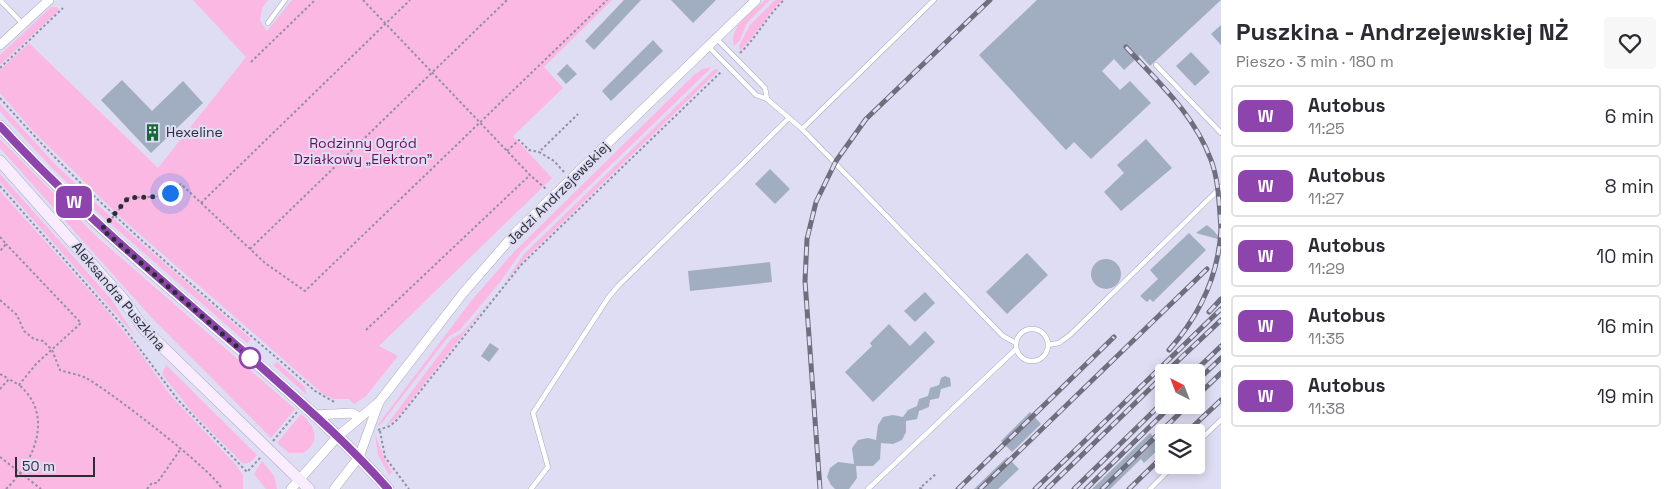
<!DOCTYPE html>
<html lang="pl">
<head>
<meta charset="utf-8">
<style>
  :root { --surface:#fff; --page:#f7f7f7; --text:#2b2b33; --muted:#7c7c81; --line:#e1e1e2 }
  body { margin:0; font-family:"Space Grotesk",sans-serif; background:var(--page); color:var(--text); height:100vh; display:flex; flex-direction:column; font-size:19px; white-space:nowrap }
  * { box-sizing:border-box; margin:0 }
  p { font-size:16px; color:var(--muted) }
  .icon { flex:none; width:28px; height:28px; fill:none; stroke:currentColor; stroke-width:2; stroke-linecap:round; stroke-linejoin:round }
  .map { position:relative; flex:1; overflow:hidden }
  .sheet { display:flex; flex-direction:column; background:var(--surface); width:450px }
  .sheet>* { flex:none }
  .badge { padding:0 10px; border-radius:8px; font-size:18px; line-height:32px }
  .needle { width:32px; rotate:318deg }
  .fabs { position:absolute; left:1155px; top:364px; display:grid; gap:10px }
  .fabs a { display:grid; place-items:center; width:50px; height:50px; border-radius:5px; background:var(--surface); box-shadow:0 2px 12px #0003; font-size:25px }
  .scale { position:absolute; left:15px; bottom:12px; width:80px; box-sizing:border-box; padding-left:5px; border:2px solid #2c2c35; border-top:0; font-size:14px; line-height:18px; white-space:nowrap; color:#2c2c35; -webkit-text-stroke:4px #deddf4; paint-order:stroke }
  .you { position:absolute; width:25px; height:25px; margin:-12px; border:4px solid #fff; border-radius:50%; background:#1a73e8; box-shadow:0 0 0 8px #1a73e833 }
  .map>.badge { position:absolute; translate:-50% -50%; box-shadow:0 0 0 2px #fff }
  .round { display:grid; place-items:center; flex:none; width:52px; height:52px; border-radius:5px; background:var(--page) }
  .overview { display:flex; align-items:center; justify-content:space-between; height:85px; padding:0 15px }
  h1 { font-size:24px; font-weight:700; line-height:38px }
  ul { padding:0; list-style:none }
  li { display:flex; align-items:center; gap:15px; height:62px; margin:0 10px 8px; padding:0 5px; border:2px solid var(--line); border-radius:5px }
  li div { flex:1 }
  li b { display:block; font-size:19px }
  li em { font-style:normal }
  li .badge { min-width:55px; font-weight:700; text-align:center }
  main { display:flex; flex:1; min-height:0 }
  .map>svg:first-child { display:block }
  .green { fill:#fab8e3 }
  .building { fill:#a1adc0 }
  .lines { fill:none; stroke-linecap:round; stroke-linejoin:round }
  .service-casing { stroke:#a9a8bd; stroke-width:5.5 }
  .minor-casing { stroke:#a9a8bd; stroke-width:10 }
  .secondary-casing { stroke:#a9a8bd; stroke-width:12 }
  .path { stroke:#9090a1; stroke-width:2; stroke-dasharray:2.5 2.5; stroke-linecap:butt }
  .service { stroke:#fff; stroke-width:4.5 }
  .minor { stroke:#fff; stroke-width:9 }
  .secondary { stroke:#f8ecfe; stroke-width:11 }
  .rail-casing { stroke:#6f6e7d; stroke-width:5 }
  .rail { stroke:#deddf4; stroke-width:3; stroke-dasharray:9; stroke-linecap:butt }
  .line-casing { stroke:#fff; stroke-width:11 }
  .line { stroke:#8e44ad; stroke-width:8 }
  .walk { stroke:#2c2c35; stroke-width:5; stroke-dasharray:0 9 }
  .stop-dot { fill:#fff; stroke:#8e44ad; stroke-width:2.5 }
  .labels { text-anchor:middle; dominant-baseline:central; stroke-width:4; stroke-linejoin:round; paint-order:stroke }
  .poi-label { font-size:14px; fill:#2c2c35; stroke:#deddf4; text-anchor:start }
  .park-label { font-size:14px; fill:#6e0c57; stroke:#deddf4 }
  .street-label { font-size:14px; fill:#2c2c35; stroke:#deddf4 }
</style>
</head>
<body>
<main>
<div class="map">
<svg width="1221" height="489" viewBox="0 0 1221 489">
  <rect width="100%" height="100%" fill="#deddf4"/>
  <!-- green -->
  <g class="green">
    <path d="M193,0H268L262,8L260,21L267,31L292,0H612L544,67L563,88L513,136L552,178L379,346L398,356L366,396L354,404L349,399H333L323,394L119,216L32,130L0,93V70L29,43L158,168L246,57Z"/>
    <path d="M765,0H770L747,23L740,40L734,46C728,27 753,11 765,0Z"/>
    <path d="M775,0H782C766,16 756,35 740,51L739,46L750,25Z"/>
    <path d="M51,7H57L59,10L0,65V55Z"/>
    <path d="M712,67L521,252L501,281L460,330L448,337L381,424L377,426L471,301L514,252L695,74L703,69Z"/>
    <path d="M715,69L719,70L525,259L505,282L524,254Z"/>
    <path d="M0,104L54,163L100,207L251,339L247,343L96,211L51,167L3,115L0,111Z"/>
    <path d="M0,139L97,237L295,409L271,438L152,318L0,148Z"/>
    <path d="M0,174L111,299L136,337L0,182Z"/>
    <path d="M0,191L103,306L133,343L171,396L236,465L243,475V489H0Z"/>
    <path d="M492,298L397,418L386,426L451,339L462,333Z"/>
    <path d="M277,362L305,387L306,394L273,365Z"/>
    <path d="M166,365L257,455C252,461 248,466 241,462L191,411L162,374Z"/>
    <path d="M301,414C315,426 322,441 303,453H289L277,443Z"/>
    <path d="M375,434L384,458L392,472L389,475L378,455Z"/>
    <path d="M262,461L274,476L277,489H266L254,474Z"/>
  </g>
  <!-- building -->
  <g class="building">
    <path d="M624,0H641L594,50L585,41Z"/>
    <path d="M671,0H716L693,23Z"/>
    <path d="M1037,0H1221L1150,66L1140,55L1124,70L1114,59L1102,71L1120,90L1130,81L1151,103L1091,159L1074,142L1066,150L979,55Z"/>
    <path d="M1221,25V45L1211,34Z"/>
    <path d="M653,40L663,51L611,101L602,91Z"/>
    <path d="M1191,52L1210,72L1195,86L1176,66Z"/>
    <path d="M567,64L577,74L566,84L557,74Z"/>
    <path d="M122,80L152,111L183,81L203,103L151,153L101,100Z"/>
    <path d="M1146,139L1172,168L1121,211L1104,192L1124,173L1117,165Z"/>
    <path d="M770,169L790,189L775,204L755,184Z"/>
    <path d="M1207,225L1214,231L1221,240L1196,233Z"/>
    <path d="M1189,233L1206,250L1153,302L1150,299L1147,302L1140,296L1158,279L1150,270Z"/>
    <path d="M1027,253L1048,275L1007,314L986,292Z"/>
    <circle cx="1106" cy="274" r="15"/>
    <path d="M770,262L772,282L690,291L688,271Z"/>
    <path d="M925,292L935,303L915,322L904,311Z"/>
    <path d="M889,324L910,346L925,331L935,342L873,402L845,372L872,346L870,343Z"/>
    <path d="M490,343L499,349L489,362L481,356Z"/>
    <path d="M945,376L950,378L951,386L941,389L939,398L930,400L929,407L919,411L917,419L906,421V432L902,440L893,444L881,443L880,459L873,466H856L857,478L849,489H835L831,485L827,477L830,468L838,462L854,464L852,448L858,440L868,438L876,440L878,425L883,417L893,415L903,417L908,410L917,406L919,399L928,396L930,388L939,385L941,378Z"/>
    <path d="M1030,412L1041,424L1012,452L1001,441Z"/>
    <path d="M1150,433L1162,446L1144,463L1141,459L1110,489H1092Z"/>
    <path d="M1007,457L1019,469L998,489H974Z"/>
  </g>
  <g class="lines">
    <defs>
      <g id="service">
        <path d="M0,0L23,24"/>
        <path d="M934,0L802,129L1003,336L1016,343"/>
        <path d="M268,23L285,0"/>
        <path d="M716,38L765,88L767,99"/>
        <path d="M708,46L756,95L767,99L802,129"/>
        <path d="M1156,65L1221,133"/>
        <circle cx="1032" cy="345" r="16"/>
        <path d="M1048,345L1059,343L1070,335L1221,187"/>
        <path d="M1196,444L1221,420"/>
        <path d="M531,489L548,467L533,413L608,298L618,286L789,118"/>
        <path d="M868,489L1016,349"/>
        <path d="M1150,489L1174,465"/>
      </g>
      <g id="minor">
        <path d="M0,45L49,0"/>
        <path d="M315,415L352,413L359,417"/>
        <path d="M291,489L338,436L379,402L464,292L517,231L756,0"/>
        <path d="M334,489L359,457L379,402"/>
      </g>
      <g id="secondary">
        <path d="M0,126C78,213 169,286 256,363C302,403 348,443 388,489"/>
        <path d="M0,161L123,299L144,329L309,489"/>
      </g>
    </defs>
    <!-- service casing -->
    <use href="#service" class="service-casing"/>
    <!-- minor casing -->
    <use href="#minor" class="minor-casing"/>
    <!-- secondary casing -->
    <use href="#secondary" class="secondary-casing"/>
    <!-- path -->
    <g class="path">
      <path d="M363,0L530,175L546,189"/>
      <path d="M740,53C757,37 767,16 784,0"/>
      <path d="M251,62L315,0"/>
      <path d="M0,68L63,8"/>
      <path d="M0,98C94,206 207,297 315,391L336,403"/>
      <path d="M507,151L519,140L529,150L539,152"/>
      <path d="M564,172L554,161L539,152L578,114"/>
      <path d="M0,186L122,325L178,400L247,472L261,457"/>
      <path d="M201,203L410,0"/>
      <path d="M109,222L128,198L164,196L181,184L265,263L305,291L607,0"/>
      <path d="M0,237L6,244L0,251"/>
      <path d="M250,249L507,0"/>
      <path d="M0,300L17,315L24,331L34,339L43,341L52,350L60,370C68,373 78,374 86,378C107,389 214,471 222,489"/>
      <path d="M366,330L530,175"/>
      <path d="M0,374L9,379"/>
      <path d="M0,389L9,379L19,385L36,364L81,323L6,244"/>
      <path d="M378,430L390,426L398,419L521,265L722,71"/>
      <path d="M380,431L385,457L409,489"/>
      <path d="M273,441L297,412"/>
      <path d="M0,457L41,489"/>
      <path d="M6,489C34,462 55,415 19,385"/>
      <path d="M147,489L152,483H157L180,450"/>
      <path d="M922,489L920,488L937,473"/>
    </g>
    <!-- service -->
    <use href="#service" class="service"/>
    <!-- minor -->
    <use href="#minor" class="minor"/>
    <!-- secondary -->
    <use href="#secondary" class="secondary"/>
    <defs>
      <g id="rail">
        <path d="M1126,47C1158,82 1194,114 1211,160C1219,181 1219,205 1221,228"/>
        <path d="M1209,312L1221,299"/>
        <path d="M1169,350C1200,315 1219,275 1221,228"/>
        <path d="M1166,372L1221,320"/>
        <path d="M1194,372L1221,346"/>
        <path d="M1196,382L1221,358"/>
        <path d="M1196,397L1221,373"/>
        <path d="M1187,432L1221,400"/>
        <path d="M820,489L805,281L807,239L816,202L836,161L866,119L990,0"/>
        <path d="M958,489L1114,337"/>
        <path d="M980,489L1207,269"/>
        <path d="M1035,489L1221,309"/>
        <path d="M1047,489L1164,375"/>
        <path d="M1074,489L1164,401"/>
        <path d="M1086,489L1172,405"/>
        <path d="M1102,489L1188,405"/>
        <path d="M1129,489L1164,455"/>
      </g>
    </defs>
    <!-- rail casing -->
    <use href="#rail" class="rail-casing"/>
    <!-- rail -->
    <use href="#rail" class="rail"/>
  </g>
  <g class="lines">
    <defs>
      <path id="line" d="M0,126C77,210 165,283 251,358C298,400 346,441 388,489"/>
    </defs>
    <!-- line casing -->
    <use href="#line" class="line-casing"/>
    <!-- line -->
    <use href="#line" class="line"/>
    <!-- walk -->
    <path class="walk" d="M170,193L164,196L128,198L102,229L250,358"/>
  </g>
  <!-- icons -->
  <defs>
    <symbol id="building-bare" viewBox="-9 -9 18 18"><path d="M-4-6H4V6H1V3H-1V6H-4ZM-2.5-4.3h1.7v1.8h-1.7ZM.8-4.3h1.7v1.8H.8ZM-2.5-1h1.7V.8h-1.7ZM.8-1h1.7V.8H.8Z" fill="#196736" stroke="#deddf4" stroke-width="2.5" paint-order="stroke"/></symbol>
  </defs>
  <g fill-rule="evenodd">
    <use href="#building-bare" x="140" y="120" width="25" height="25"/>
  </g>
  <!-- markers -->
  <circle class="stop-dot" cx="250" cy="358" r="10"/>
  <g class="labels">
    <!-- poi labels -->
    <g class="poi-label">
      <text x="166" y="132">Hexeline</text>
    </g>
    <!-- park labels -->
    <g class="park-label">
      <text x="363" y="143">Rodzinny Ogród<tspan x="363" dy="16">Działkowy „Elektron”</tspan></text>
    </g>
    <!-- street labels -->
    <g class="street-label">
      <text transform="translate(558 193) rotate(-45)">Jadzi Andrzejewskiej</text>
      <text transform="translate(119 296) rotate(50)">Aleksandra Puszkina</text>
    </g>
  </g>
</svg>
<div class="fabs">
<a><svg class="needle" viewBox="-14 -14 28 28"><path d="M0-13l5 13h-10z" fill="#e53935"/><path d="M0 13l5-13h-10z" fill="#7c7c81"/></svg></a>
<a><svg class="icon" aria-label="layers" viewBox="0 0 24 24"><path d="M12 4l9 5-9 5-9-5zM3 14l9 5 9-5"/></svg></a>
</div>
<div class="scale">50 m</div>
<div class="you" style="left:170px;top:193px"></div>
<b class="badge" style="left:74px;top:202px;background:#8e44ad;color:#fff">W</b>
</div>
<section class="sheet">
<div class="overview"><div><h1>Puszkina - Andrzejewskiej NŻ</h1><p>Pieszo · 3 min · 180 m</p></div><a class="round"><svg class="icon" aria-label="heart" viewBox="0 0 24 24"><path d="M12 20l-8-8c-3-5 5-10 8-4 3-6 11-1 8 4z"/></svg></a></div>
<ul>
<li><span class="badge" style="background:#8e44ad;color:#fff">W</span><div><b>Autobus</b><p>11:25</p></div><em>6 min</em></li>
<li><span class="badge" style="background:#8e44ad;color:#fff">W</span><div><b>Autobus</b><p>11:27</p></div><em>8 min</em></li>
<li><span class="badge" style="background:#8e44ad;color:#fff">W</span><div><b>Autobus</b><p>11:29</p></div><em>10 min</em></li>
<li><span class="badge" style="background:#8e44ad;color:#fff">W</span><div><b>Autobus</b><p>11:35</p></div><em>16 min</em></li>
<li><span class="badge" style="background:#8e44ad;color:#fff">W</span><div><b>Autobus</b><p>11:38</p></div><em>19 min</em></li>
</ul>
</section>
</main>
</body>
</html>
